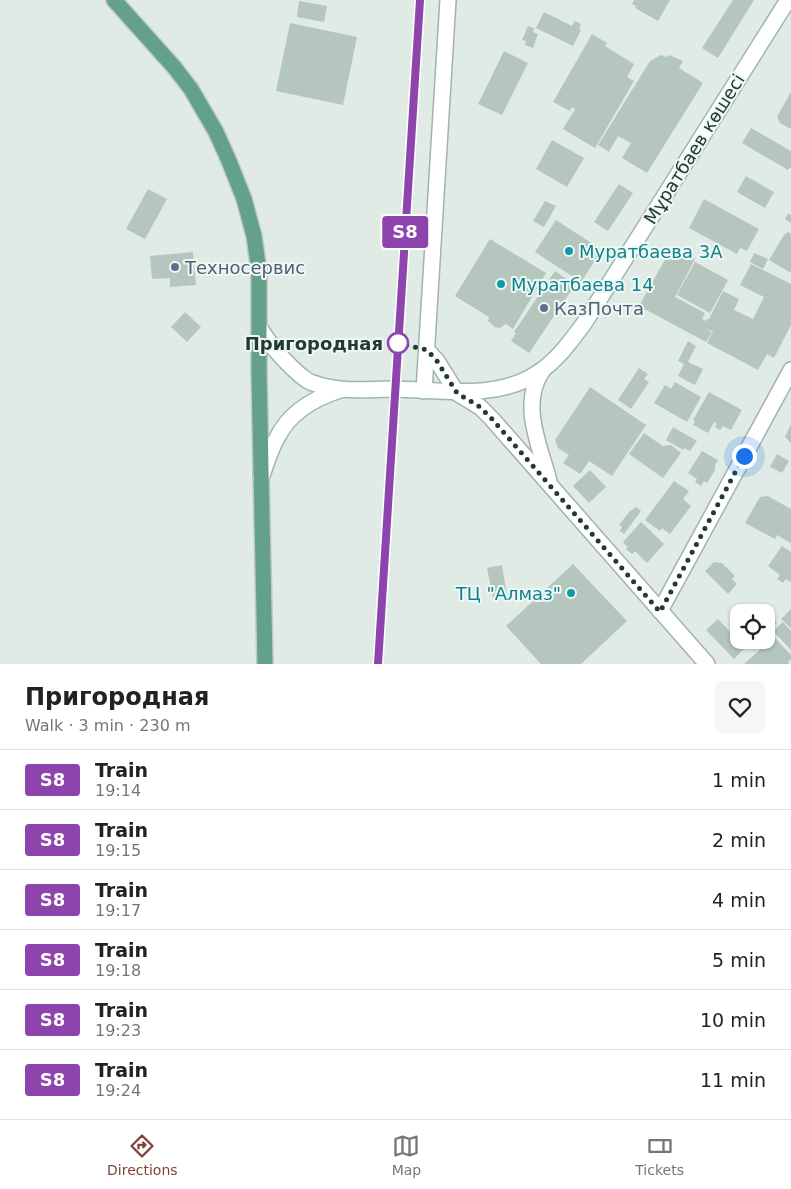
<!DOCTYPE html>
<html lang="en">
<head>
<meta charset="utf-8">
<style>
  :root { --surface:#fff; --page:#f6f6f6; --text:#222; --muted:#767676; --line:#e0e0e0; --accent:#804539 }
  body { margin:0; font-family:"DejaVu Sans",sans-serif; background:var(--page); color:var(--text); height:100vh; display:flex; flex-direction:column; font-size:19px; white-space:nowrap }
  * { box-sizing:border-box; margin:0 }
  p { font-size:16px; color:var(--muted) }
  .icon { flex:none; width:28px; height:28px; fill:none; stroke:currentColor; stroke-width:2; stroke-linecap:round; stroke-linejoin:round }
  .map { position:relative; height:664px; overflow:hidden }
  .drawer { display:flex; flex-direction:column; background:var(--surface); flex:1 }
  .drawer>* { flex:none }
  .badge { padding:0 10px; border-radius:4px; font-size:18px; line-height:32px }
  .controls { position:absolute; left:730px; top:604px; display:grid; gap:10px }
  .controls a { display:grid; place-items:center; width:45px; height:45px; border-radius:10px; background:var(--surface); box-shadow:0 1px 4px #0004; font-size:25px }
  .you { position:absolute; width:25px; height:25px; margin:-12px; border:4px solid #fff; border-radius:50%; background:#1a73e8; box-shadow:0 0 0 8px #1a73e833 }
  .map>.badge { position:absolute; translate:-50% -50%; box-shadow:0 0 0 2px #fff }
  .round { display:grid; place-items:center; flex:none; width:52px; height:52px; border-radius:10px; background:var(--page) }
  .headline { display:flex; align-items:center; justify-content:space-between; height:85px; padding:0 25px }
  h1 { font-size:24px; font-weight:700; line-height:38px }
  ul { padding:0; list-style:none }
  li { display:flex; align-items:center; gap:15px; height:60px; padding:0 25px; border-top:1px solid var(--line) }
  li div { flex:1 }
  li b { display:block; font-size:19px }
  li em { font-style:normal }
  li .badge { min-width:55px; font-weight:700; text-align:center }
  .menu { display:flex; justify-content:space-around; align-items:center; height:70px; border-top:1px solid var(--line); background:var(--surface); font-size:14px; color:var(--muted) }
  .menu a { display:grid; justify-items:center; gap:2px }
  .menu .current { color:var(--accent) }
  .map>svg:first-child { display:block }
  .building { fill:#b5c6be }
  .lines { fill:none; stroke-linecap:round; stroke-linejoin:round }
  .street-casing { stroke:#a3b3ac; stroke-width:18 }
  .secondary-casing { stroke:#9eb7ac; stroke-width:18 }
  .primary-casing { stroke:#c1c8c6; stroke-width:18 }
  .street { stroke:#fff; stroke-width:15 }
  .secondary { stroke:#fff; stroke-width:15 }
  .primary { stroke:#63a18c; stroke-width:15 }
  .rail-casing { stroke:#5a776d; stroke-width:5.5 }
  .rail { stroke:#f0f8f3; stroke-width:4; stroke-dasharray:11; stroke-linecap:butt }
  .line-casing { stroke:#fff; stroke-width:11 }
  .line { stroke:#8e44ad; stroke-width:8 }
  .walk { stroke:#203b32; stroke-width:5; stroke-dasharray:0 9 }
  .culture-dot { fill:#0f9aa8; stroke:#f0f8f3; stroke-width:2 }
  .service-dot { fill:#5c6f8a; stroke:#f0f8f3; stroke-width:2 }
  .stop-dot { fill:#fff; stroke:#8e44ad; stroke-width:2.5 }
  .labels { text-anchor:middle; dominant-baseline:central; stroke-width:4; stroke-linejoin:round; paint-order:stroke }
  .street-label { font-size:18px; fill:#203b32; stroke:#f0f8f3 }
  .culture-label { font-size:18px; fill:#0d838f; stroke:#f0f8f3; text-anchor:start }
  .service-label { font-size:18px; fill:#4e5e75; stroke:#f0f8f3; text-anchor:start }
  .stop-label { font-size:18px; font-weight:bold; fill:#203b32; stroke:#f0f8f3; text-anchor:end }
</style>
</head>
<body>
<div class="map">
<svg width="791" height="664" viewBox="0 0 791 664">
  <rect width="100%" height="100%" fill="#e0ebe5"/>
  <!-- building -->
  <g class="building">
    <path d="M634,0H670L658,21L635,8L636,6L632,4Z"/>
    <path d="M733,0H754L718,58L702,48Z"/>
    <path d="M299,1L327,6L324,22L297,17Z"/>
    <path d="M544,12L572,26L575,21L581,24L579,29L581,30L573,46L536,28Z"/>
    <path d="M290,23L357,37L343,105L276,91Z"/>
    <path d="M528,26L534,28L533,32L538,34L533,48L525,45L526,41L522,40Z"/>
    <path d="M592,34L607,43L605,46L634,64L627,77L634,81L595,148L563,129L575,109L572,107L570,111L553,102Z"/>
    <path d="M504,51L528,63L502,115L478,104Z"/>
    <path d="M661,55L666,57L669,55L683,61L679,68L703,83L647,173L622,158L631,143L618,136L609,152L598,145L650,61Z"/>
    <path d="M791,92V129L780,123L777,117Z"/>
    <path d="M751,128L791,151V168L790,167L788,170L742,143Z"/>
    <path d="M552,140L584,158L567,187L536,169Z"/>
    <path d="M746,176L774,192L765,208L737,192Z"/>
    <path d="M619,184L633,193L608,231L594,222Z"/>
    <path d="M148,189L167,199L145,239L126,229Z"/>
    <path d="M704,199L759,229L747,251L740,248L737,254L689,228Z"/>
    <path d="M545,201L556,206L544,227L533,221Z"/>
    <path d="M788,214L791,215V223L785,219Z"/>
    <path d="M556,220L602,250L581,282L535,252Z"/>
    <path d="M788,232L791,234V273L769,260L784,235Z"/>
    <path d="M490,239L546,273L513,329L506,324L500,328L495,327L488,321L489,317L455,296Z"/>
    <path d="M672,247L695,259L675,297L705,313L702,319L706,321L707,319H709L723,291L739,299L734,310L753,319L764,297L740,285L751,264L791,284V325L774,358L767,354L758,370L707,343L713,332L705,328L712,333L706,342L639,306Z"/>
    <path d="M193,252L196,285L170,287V278L152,279L150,256Z"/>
    <path d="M754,253L768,259L763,269L750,262Z"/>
    <path d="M695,262L728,280L710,313L677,295Z"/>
    <path d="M555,271L575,285L529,353L511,341L516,333L514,332Z"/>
    <path d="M185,312L201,327L187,342L171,327Z"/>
    <path d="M688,341L696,346L688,362L703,369L695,385L678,376L684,364L678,361Z"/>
    <path d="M639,368L648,374L644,379L649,382L631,409L618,400Z"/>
    <path d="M675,382L701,397L687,422L654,403L665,385L671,389Z"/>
    <path d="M590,387L646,425L612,476L589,461L580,474L563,463L569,455L558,448L555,440Z"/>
    <path d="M709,392L742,410L731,430L723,426L720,430L715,427L717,424L714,422L708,433L693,425L695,421L693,420Z"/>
    <path d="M791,424V443L785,437Z"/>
    <path d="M673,427L697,441L690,451L684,448L683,450L666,440Z"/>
    <path d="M644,433L663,446L671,445L681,453L663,478L629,454Z"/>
    <path d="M702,451L718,460L715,465V470L707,483L704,481L701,486L695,482L697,479L688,473Z"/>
    <path d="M777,454L789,461L782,473L770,467Z"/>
    <path d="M590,470L606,487L589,503L573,486Z"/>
    <path d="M674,481L689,491L683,499L691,506L670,534L662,528L660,531L645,520Z"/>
    <path d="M768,496L791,509V543L777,535L775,539L745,523L760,497Z"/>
    <path d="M636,507L641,511L624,534L620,531L622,527L619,525L630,511Z"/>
    <path d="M641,522L664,544L647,563L635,551L632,554L626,549L628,547L623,542Z"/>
    <path d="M782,546L791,552V582L786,579L783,583L777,579L780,575L768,566Z"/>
    <path d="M714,562L722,563L735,576L732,579L737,584L728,594L705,571Z"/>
    <path d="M573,564L627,621L581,664H541L506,626Z"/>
    <path d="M502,565L507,596L493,598L487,568Z"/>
    <path d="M791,609V628L781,619Z"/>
    <path d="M768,614L777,623L767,631L770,634L766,638V615Z"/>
    <path d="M718,619L745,648L734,659L706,630Z"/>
    <path d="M783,622L791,631V650L773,631Z"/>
    <path d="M774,637L791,655V659L788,662L789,664H744Z"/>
    <path d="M745,640H764L754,650Z"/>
  </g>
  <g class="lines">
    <defs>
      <g id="street">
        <path d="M427,350L437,361L457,393L480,407L492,419L707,664"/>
        <path d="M543,370C519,403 540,446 549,481"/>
        <path d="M424,391L448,0"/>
        <path d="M660,611L791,370"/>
      </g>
      <g id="secondary">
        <path d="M259,327C272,347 282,359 300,375C304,378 308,382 313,383C339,393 368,389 395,389C440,390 496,400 536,374C556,362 571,341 585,322L788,0"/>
        <path d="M261,478C266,465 270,450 277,438C289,413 315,398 340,390"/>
      </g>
      <path id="primary" d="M114,0L174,67L191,89L216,132L229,161L244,199L254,236L259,271V372L265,664"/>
    </defs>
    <!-- street casing -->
    <use href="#street" class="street-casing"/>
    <!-- secondary casing -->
    <use href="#secondary" class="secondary-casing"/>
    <!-- primary casing -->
    <use href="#primary" class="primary-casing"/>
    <!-- street -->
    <use href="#street" class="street"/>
    <!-- secondary -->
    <use href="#secondary" class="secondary"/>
    <!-- primary -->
    <use href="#primary" class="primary"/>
    <defs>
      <path id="rail" d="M378,664L420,0"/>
    </defs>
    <!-- rail casing -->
    <use href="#rail" class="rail-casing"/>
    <!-- rail -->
    <use href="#rail" class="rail"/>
  </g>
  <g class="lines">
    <defs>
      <path id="line" d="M378,664L420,0"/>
    </defs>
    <!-- line casing -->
    <use href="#line" class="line-casing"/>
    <!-- line -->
    <use href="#line" class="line"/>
    <!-- walk -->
    <path class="walk" d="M398,343L427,350L437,361L457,393L480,407L492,419L660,612L744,456"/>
  </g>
  <!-- markers -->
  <g class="culture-dot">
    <circle cx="569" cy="251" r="5"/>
    <circle cx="501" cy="284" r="5"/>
    <circle cx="571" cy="593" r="5"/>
  </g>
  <g class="service-dot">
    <circle cx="175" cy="267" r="5"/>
    <circle cx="544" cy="308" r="5"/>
  </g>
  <circle class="stop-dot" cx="398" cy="343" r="10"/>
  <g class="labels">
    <!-- street labels -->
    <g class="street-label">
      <text transform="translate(694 149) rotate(-58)">Мұратбаев көшесі</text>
    </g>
    <!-- culture labels -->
    <g class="culture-label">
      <text x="579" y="251">Муратбаева 3А</text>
      <text x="511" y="284">Муратбаева 14</text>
      <text x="561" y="593" text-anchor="end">ТЦ "Алмаз"</text>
    </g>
    <!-- service labels -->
    <g class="service-label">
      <text x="185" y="267">Техносервис</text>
      <text x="554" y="308">КазПочта</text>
    </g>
    <!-- stop labels -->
    <g class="stop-label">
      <text x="383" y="343">Пригородная</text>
    </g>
  </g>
</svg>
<div class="controls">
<a><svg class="icon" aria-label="locate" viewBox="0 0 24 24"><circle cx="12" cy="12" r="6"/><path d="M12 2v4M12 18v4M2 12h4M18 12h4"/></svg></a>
</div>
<div class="you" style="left:744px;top:456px"></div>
<b class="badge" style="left:405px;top:232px;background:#8e44ad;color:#fff">S8</b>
</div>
<section class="drawer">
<div class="headline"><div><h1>Пригородная</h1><p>Walk · 3 min · 230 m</p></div><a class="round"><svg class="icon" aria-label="heart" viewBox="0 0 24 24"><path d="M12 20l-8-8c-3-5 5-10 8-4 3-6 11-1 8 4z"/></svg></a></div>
<ul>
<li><span class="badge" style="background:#8e44ad;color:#fff">S8</span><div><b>Train</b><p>19:14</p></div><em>1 min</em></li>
<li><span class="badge" style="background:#8e44ad;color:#fff">S8</span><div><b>Train</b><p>19:15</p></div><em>2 min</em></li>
<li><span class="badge" style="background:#8e44ad;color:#fff">S8</span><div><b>Train</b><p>19:17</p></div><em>4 min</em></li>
<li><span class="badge" style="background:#8e44ad;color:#fff">S8</span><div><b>Train</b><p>19:18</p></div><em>5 min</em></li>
<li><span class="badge" style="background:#8e44ad;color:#fff">S8</span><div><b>Train</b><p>19:23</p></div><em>10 min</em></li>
<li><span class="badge" style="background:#8e44ad;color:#fff">S8</span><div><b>Train</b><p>19:24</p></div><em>11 min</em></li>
</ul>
</section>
<nav class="menu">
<a class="current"><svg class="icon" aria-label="directions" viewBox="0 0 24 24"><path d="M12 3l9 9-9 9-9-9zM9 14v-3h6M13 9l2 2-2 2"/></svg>Directions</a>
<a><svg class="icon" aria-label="map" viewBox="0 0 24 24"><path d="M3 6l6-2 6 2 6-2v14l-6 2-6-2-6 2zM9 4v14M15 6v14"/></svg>Map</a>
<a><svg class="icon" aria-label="tickets" viewBox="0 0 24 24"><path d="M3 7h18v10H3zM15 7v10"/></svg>Tickets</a>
</nav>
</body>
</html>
